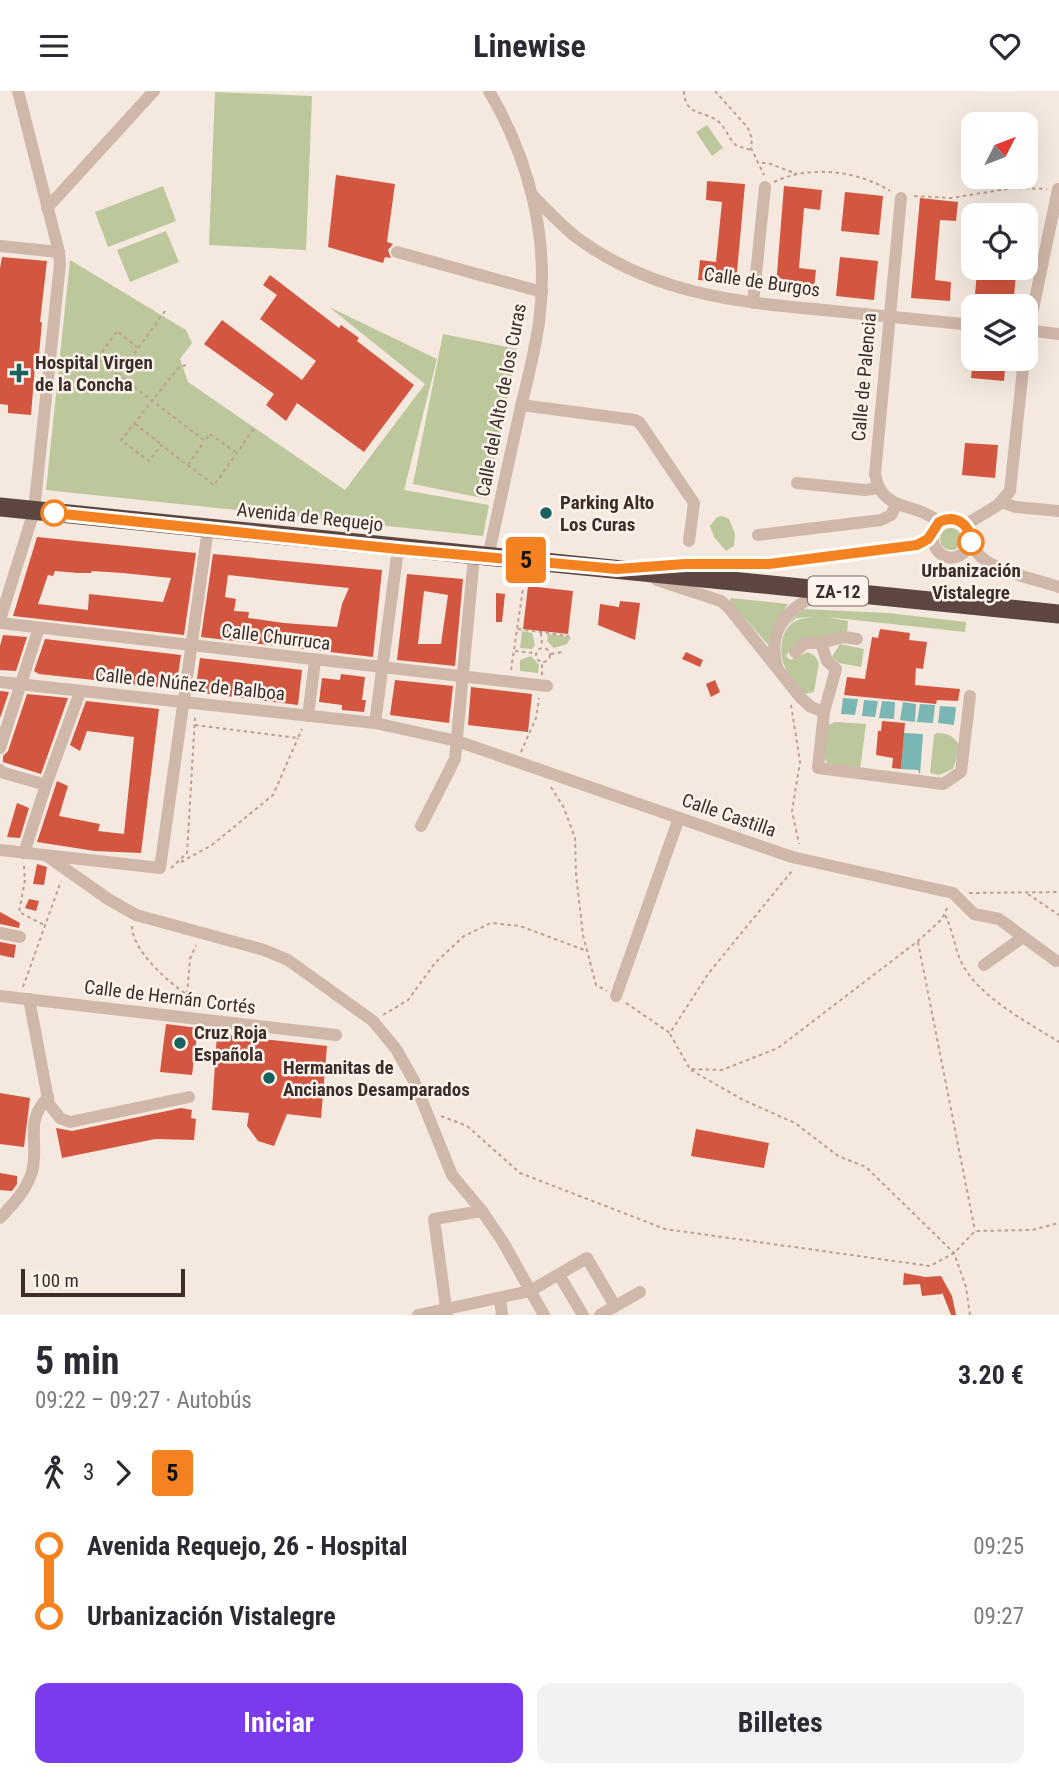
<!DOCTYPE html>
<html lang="es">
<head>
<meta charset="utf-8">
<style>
  :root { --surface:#fff; --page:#f2f2f3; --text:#2b2b33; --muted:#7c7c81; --accent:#7c3aed }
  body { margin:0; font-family:"Roboto Condensed",sans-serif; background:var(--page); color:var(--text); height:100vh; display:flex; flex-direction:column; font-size:26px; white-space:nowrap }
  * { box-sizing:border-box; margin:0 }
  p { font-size:23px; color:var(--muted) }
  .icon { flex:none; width:38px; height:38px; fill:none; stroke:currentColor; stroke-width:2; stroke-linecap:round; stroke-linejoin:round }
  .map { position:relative; height:1224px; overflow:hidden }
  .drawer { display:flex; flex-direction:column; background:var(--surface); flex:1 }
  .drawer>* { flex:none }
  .badge { padding:0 14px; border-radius:5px; font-size:24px; line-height:46px }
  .needle { width:46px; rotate:48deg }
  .fabs { position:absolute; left:961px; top:21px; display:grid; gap:14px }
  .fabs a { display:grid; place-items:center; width:77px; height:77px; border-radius:14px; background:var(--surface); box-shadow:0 7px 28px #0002; font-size:35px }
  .scale { position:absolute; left:21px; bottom:18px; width:164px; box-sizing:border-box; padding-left:7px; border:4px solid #3c2d29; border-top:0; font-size:19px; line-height:24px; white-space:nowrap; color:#3c2d29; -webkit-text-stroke:5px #fcf3ec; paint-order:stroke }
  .map>.badge { position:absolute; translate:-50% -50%; box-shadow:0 0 0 4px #fff }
  .legs { display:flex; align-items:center; gap:10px; height:77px; padding:0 35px; font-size:23px }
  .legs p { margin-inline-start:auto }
  .head { display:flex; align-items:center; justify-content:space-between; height:119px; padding:0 35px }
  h1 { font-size:38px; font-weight:700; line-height:52px }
  .button { display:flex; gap:14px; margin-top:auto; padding:14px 35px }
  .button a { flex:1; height:80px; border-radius:14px; background:var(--accent); color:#fff; font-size:28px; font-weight:700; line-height:80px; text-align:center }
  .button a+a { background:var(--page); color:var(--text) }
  ul { padding:0 35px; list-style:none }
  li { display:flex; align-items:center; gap:24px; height:70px; font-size:26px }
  li i { display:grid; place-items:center; width:10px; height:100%; margin:0 9px; background:currentColor }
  li i::after { content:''; width:18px; height:18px; margin:-9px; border:5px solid; border-radius:50%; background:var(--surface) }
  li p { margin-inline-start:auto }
  li:first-child i { background:linear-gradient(#0000 50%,currentColor 0) }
  li:last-child i { background:linear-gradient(currentColor 50%,#0000 0) }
  header { display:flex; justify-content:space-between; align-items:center; height:91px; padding:0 35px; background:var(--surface); font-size:32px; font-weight:700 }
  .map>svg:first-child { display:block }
  .green { fill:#bcc79c }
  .water { fill:#7ab6b3 }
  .building { fill:#d25640; fill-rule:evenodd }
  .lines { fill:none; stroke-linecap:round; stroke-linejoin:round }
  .path { stroke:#bba092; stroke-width:2; stroke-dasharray:3.5 3.5; stroke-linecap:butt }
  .minor { stroke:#cfb7a9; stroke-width:12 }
  .highway { stroke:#5d463f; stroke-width:19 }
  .line-1-casing { stroke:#fff; stroke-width:16 }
  .line-1 { stroke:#f58220; stroke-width:10 }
  .poi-dot { fill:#1a6260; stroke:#fcf3ec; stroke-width:2.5 }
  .stop-1-dot { fill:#fff; stroke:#f58220; stroke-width:3.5 }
  .labels { text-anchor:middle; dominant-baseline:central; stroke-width:5; stroke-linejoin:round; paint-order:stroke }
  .shield { fill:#fcf3ec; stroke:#766864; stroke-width:2 }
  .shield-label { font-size:18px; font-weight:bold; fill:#3c2d29 }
  .street-label { font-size:19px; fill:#3c2d29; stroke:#fcf3ec }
  .poi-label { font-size:19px; font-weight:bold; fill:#3c2d29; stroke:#fcf3ec; text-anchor:start }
  .stop-label { font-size:19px; font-weight:bold; fill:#3c2d29; stroke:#fcf3ec }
</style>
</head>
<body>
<header><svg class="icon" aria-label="menu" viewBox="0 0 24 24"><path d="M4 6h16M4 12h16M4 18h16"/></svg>Linewise<svg class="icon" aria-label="heart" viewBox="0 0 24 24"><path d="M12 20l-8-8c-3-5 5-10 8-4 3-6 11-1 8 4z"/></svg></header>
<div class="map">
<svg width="1059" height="1224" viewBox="0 0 1059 1224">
  <rect width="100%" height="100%" fill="#f5e9df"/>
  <!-- green -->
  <g class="green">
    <path d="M215,1L312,5L306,159L209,154Z"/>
    <path d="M707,34L723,57L712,65L696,41Z"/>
    <path d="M163,95L176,130L108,156L95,121Z"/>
    <path d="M166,140L179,171L130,191L117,159Z"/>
    <path d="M70,169L186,239L192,252L180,268L188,291L345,399L425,293L329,216L437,268L404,399L489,414L483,445L46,399Z"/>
    <path d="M443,243L517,258L487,408L413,393Z"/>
    <path d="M722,425L729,428L735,443L734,455L726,460L714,446L710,435L717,426Z"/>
    <circle cx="951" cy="448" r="11"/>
    <path d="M731,507L788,513L772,539L769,555L730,510Z"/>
    <path d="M803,518L888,522L966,531L965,541L827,526L848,530L847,544L792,557L786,565L790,569L808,561L815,565L819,572L814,601L805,603C798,594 789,586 785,576C778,561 780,536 798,529C803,527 810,527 814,526L796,527L787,536L794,526Z"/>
    <path d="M522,540L532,542L535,554L532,558L520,557Z"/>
    <path d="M548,543L571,546L567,553L554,557L547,550Z"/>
    <path d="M840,553L864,558L861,576L839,572L832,566Z"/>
    <path d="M531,565L539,574L538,582L520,580V569Z"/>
    <path d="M835,631L866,633L860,679L827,672L824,666L828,634Z"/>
    <path d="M937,642C949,642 955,646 960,656L953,678L939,684L930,682L934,644Z"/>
  </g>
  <!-- water -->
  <g class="water">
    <path d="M843,607L858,608L855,624L841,623Z"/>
    <path d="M864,609L878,610L875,626L862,625Z"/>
    <path d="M882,610L895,611L894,628L879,627Z"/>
    <path d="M903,611L916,613L915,631L900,629Z"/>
    <path d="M920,613L935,614L933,632L917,631Z"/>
    <path d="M940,615L956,616L954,634L938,632Z"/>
    <path d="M904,642L923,643L920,684L918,679L901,678Z"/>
  </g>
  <!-- building -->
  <g class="building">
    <path d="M336,84L395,93L387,151L393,153L388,159L391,167L385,166L383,172L328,156Z"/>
    <path d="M707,90L745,93L736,192L698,189L700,169L716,171L722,111L706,109Z"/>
    <path d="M784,95L822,99L820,119L804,117L799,177L816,179L814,198L776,195Z"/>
    <path d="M845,101L883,105L879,144L841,140Z"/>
    <path d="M920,107L958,111L956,130L940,129L935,189L951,191L950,210L911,207Z"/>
    <path d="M983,115L1017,118V124H982Z"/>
    <path d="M2,166L47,170L40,231H42L39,264L36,263L31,324L8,322V314L0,313V177Z"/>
    <path d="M840,166L878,170L874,209L836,205Z"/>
    <path d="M977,180L1016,183L1013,215H974Z"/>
    <path d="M270,184L339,237L341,234L359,247L357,250L414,294L364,361L297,312L286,330L266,314L274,303L204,253L222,229L302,289L316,270L260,228L277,204L263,194Z"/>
    <path d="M973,268H1006L1004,290L971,287Z"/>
    <path d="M965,352L998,354L995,387L962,384Z"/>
    <path d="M37,446L196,462L184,544L13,525ZM55,480L78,482H91L92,480L123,482L171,487L163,511L89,503L88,519L38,513L48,484L53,485Z"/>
    <path d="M213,463L382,479L373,566L201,546ZM228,484L309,493L349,497L342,513L337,536L284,532L248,527L249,521L234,520L236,508L225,506Z"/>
    <path d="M407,483L463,488L455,575L397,569ZM424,500L448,504L441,553H418Z"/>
    <path d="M528,495L573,500L568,543L523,538Z"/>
    <path d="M496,502L505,503L502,531H496Z"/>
    <path d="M620,510L640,512L635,549L598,534L600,513L619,516Z"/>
    <path d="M880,538L910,542L909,549L927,551L923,578L916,577L915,594L960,598L958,610L937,609L936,613L844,604L847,586L865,588L872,546L878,547Z"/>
    <path d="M3,544L27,546L16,580L0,579V555Z"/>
    <path d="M45,548L181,564L176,598L39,583L34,580Z"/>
    <path d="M686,561L703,569L700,576L682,568Z"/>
    <path d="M200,567L302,579L298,614L195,601Z"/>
    <path d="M341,583L365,586L362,609H366L364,621L342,619V614L319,611L322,587L340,589Z"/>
    <path d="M395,589L453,595L449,632L390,624Z"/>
    <path d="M715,589L720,601L711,606L706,593Z"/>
    <path d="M471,596L532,603L528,641L468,634Z"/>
    <path d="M0,600L9,601L0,627Z"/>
    <path d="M27,603L68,607L41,683L3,671V665L8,660Z"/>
    <path d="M86,610L159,618L141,762L95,760L37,751L57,690L68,695L59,725L100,733L98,740L124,743L134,646L87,640L80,660L70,654Z"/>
    <path d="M882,630L905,632L901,678L892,677L893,667L876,664L878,640H881Z"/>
    <path d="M17,712L29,717L20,747L7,746Z"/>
    <path d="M37,773L47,776L44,794L33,793Z"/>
    <path d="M29,808L39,810L36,820L25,817Z"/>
    <path d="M0,821L20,832L19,837L0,833Z"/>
    <path d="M0,851L16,854L14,867L0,864Z"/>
    <path d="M166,933L198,937L192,984L160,981Z"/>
    <path d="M217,943L327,955L321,1027L287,1023L274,1055L258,1050L247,1035L249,1022L212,1019Z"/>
    <path d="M0,1002L30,1007L24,1056L0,1053Z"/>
    <path d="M181,1017L192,1019L191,1027L196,1028L194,1049L155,1048L62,1067L56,1037L72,1040Z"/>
    <path d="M696,1038L769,1052L764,1077L691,1065Z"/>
    <path d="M0,1082L17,1085V1093L12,1100L0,1099Z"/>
    <path d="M904,1182L925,1186L941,1185L952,1205L956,1224H951L942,1201V1203L922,1205L920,1193L903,1194Z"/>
  </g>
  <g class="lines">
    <!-- path -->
    <g class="path">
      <path d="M684,0C685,27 705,18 720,32C727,39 729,49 737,55L751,59"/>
      <path d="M715,0L748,37L752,48L751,57L764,84"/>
      <path d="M762,72H768L797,83"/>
      <path d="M774,91C809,74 857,79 890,100"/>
      <path d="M914,105L951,107L1013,97L1047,98"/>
      <path d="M165,220L119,284L205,350L210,343L235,361"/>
      <path d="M186,274L179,276L121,349L149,370L161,354L214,394L256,335"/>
      <path d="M118,284L97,268L117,240L137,256"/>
      <path d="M135,333L161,353"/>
      <path d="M188,374L204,351"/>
      <path d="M518,538L569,545"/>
      <path d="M541,542L542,554"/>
      <circle cx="543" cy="564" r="7"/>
      <path d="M515,560L534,562"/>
      <path d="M551,563L562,561"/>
      <path d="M511,579L525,484"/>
      <path d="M542,584V571"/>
      <path d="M791,614L800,671L792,720L799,753"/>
      <path d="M195,634L298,647L302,638"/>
      <path d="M521,661L536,627L539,607"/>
      <path d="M551,696L564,717L575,747L576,783L583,844L596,894L607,900"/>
      <path d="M181,771L212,754L273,704L298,647"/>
      <path d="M24,775L25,789L19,821L44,834"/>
      <path d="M171,777L187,762L195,626"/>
      <path d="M969,802L1059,801"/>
      <path d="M1028,803L1059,824"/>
      <path d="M945,824C952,838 954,852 959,866C974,904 1026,930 1059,951"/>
      <path d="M132,835C132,859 167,890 186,903C195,909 207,913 217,918"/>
      <path d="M918,851L975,1140"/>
      <path d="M23,896L61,790"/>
      <path d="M187,903L190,868L196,854"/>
      <path d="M626,912L670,942L708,883L792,780"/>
      <path d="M383,924L408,909L435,872L464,845L491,832L520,835L587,860"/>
      <path d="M670,943L690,978L722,979L778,957L918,850L942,828L948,815"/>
      <path d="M691,979L743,1009L795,1032L838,1065L866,1076L954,1162L966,1196L970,1224"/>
      <path d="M441,1025L467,1035L520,1082L665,1138L930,1175L954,1162L975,1140L1032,1139L1059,1132"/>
    </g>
    <!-- minor -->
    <g class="minor">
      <path d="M533,105C547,119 561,134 576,146C651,202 734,211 824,219C874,224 923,229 973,234"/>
      <path d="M901,107L875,383C882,423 915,410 939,431"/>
      <path d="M47,117L154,0"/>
      <path d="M0,155L59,161"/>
      <path d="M397,161L542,201"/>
      <path d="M753,212L765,96"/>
      <path d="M1026,239L1059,243"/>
      <path d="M1026,252L1058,98"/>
      <path d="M521,314L635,329L640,332L694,412L689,450"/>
      <path d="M797,392L865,399L879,397"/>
      <path d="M1002,411L1015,416L1059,420"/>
      <path d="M965,434L998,414L1010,400L1024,268"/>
      <path d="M758,444L881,429L891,424L896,414"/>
      <path d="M932,444C934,471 962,475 971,450"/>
      <path d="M488,466C499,417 509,368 520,320C527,290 535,261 539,231C550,149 530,70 489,0"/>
      <path d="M654,475L769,473L917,454L928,448L939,431C972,415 966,453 981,466C998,481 1038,489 1059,496"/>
      <path d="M657,489L721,510L729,517L800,606L811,616L824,621L818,677L943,693L961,681L970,605"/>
      <path d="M0,529L34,420L60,173L59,161L18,0"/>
      <path d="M0,532L547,595"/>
      <path d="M795,561L805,552H821"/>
      <path d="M777,575C766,539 791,512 823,503"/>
      <path d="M0,591L375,632L457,650L792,766L953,802L974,823L999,828L1056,870"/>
      <path d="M824,621L836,578L827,570L821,552L843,546L857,548"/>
      <path d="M308,625L315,570"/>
      <path d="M375,632L398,458"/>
      <path d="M0,657L39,537"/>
      <path d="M0,679L1,681L46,694"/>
      <path d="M421,735L455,668L474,465"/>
      <path d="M0,759L160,777L208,438"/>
      <path d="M24,762L46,694L80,601"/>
      <path d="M47,765L108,808L136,824L264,859L288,869L373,930L396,958L414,990L452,1084L482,1120L503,1151L544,1224"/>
      <path d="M0,842L20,846"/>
      <path d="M984,874L1023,846"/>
      <path d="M0,905L336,944"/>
      <path d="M616,905L679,727"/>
      <path d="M29,908L49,1013L60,1027L70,1031L189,1006"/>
      <path d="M0,1127C13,1113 26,1100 32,1081C40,1050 23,1033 48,1006"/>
      <path d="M559,1184L583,1224"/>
      <path d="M500,1208L502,1224"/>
      <path d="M418,1224L530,1200L587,1167L615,1215"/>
      <path d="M447,1224L434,1128L482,1120"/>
      <path d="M600,1224L640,1201"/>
    </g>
    <!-- highway -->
    <path class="highway" d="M0,416L1059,523"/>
  </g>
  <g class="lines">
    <defs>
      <path id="line-1" d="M54,422L398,458L617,478L685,473H769L917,454L928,448L939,431C956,423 970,433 971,451"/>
    </defs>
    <!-- line-1 casing -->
    <use href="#line-1" class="line-1-casing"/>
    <!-- line-1 -->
    <use href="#line-1" class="line-1"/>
  </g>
  <!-- markers -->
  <g class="poi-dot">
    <path d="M15.5 271.5h7v7h7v7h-7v7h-7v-7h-7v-7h7z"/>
    <circle cx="546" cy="422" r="7"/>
    <circle cx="180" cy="952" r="7"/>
    <circle cx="269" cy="987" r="7"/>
  </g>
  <g class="stop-1-dot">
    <circle cx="54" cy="422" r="12"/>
    <circle cx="971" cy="451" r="12"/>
  </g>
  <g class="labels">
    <!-- shield labels -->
    <rect class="shield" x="808" y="485.5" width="60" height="29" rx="5"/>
    <g class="shield-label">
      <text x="838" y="500">ZA-12</text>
    </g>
    <!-- street labels -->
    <g class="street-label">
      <text transform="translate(762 191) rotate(8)">Calle de Burgos</text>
      <text transform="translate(864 286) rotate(-85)">Calle de Palencia</text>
      <text transform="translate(501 309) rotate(-79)">Calle del Alto de los Curas</text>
      <text transform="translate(310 426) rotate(6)">Avenida de Requejo</text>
      <text transform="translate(276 546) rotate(7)">Calle Churruca</text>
      <text transform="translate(190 593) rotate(6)">Calle de Núñez de Balboa</text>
      <text transform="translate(729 724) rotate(19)">Calle Castilla</text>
      <text transform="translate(170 906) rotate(7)">Calle de Hernán Cortés</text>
    </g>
    <!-- poi labels -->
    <g class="poi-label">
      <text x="35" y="271">Hospital Virgen<tspan x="35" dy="22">de la Concha</tspan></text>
      <text x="560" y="411">Parking Alto<tspan x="560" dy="22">Los Curas</tspan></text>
      <text x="194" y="941">Cruz Roja<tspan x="194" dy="22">Española</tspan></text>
      <text x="283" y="976">Hermanitas de<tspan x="283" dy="22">Ancianos Desamparados</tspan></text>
    </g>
    <!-- stop labels -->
    <g class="stop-label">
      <text x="971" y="479">Urbanización<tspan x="971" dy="22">Vistalegre</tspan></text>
    </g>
  </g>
</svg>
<div class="fabs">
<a><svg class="needle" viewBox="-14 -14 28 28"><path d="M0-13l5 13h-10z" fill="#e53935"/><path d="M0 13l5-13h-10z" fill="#7c7c81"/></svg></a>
<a><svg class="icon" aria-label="locate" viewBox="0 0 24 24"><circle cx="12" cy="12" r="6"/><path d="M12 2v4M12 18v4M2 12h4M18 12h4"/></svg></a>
<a><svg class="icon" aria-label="layers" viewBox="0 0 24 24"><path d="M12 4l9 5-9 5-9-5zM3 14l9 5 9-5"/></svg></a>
</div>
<div class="scale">100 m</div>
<b class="badge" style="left:526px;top:469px;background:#f58220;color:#111">5</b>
</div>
<section class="drawer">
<div class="head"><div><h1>5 min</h1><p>09:22 – 09:27 · Autobús</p></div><b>3.20 €</b></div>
<div class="legs"><svg class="icon" aria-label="walk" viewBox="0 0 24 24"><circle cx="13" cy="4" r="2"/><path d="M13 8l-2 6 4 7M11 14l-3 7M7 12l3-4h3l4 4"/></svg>3<svg class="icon" aria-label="forward" viewBox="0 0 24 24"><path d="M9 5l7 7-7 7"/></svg><b class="badge" style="background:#f58220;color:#111">5</b></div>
<ul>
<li><i style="color:#f58220"></i><b>Avenida Requejo, 26 - Hospital</b><p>09:25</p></li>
<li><i style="color:#f58220"></i><b>Urbanización Vistalegre</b><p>09:27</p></li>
</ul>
<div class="button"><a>Iniciar</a><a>Billetes</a></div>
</section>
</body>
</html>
